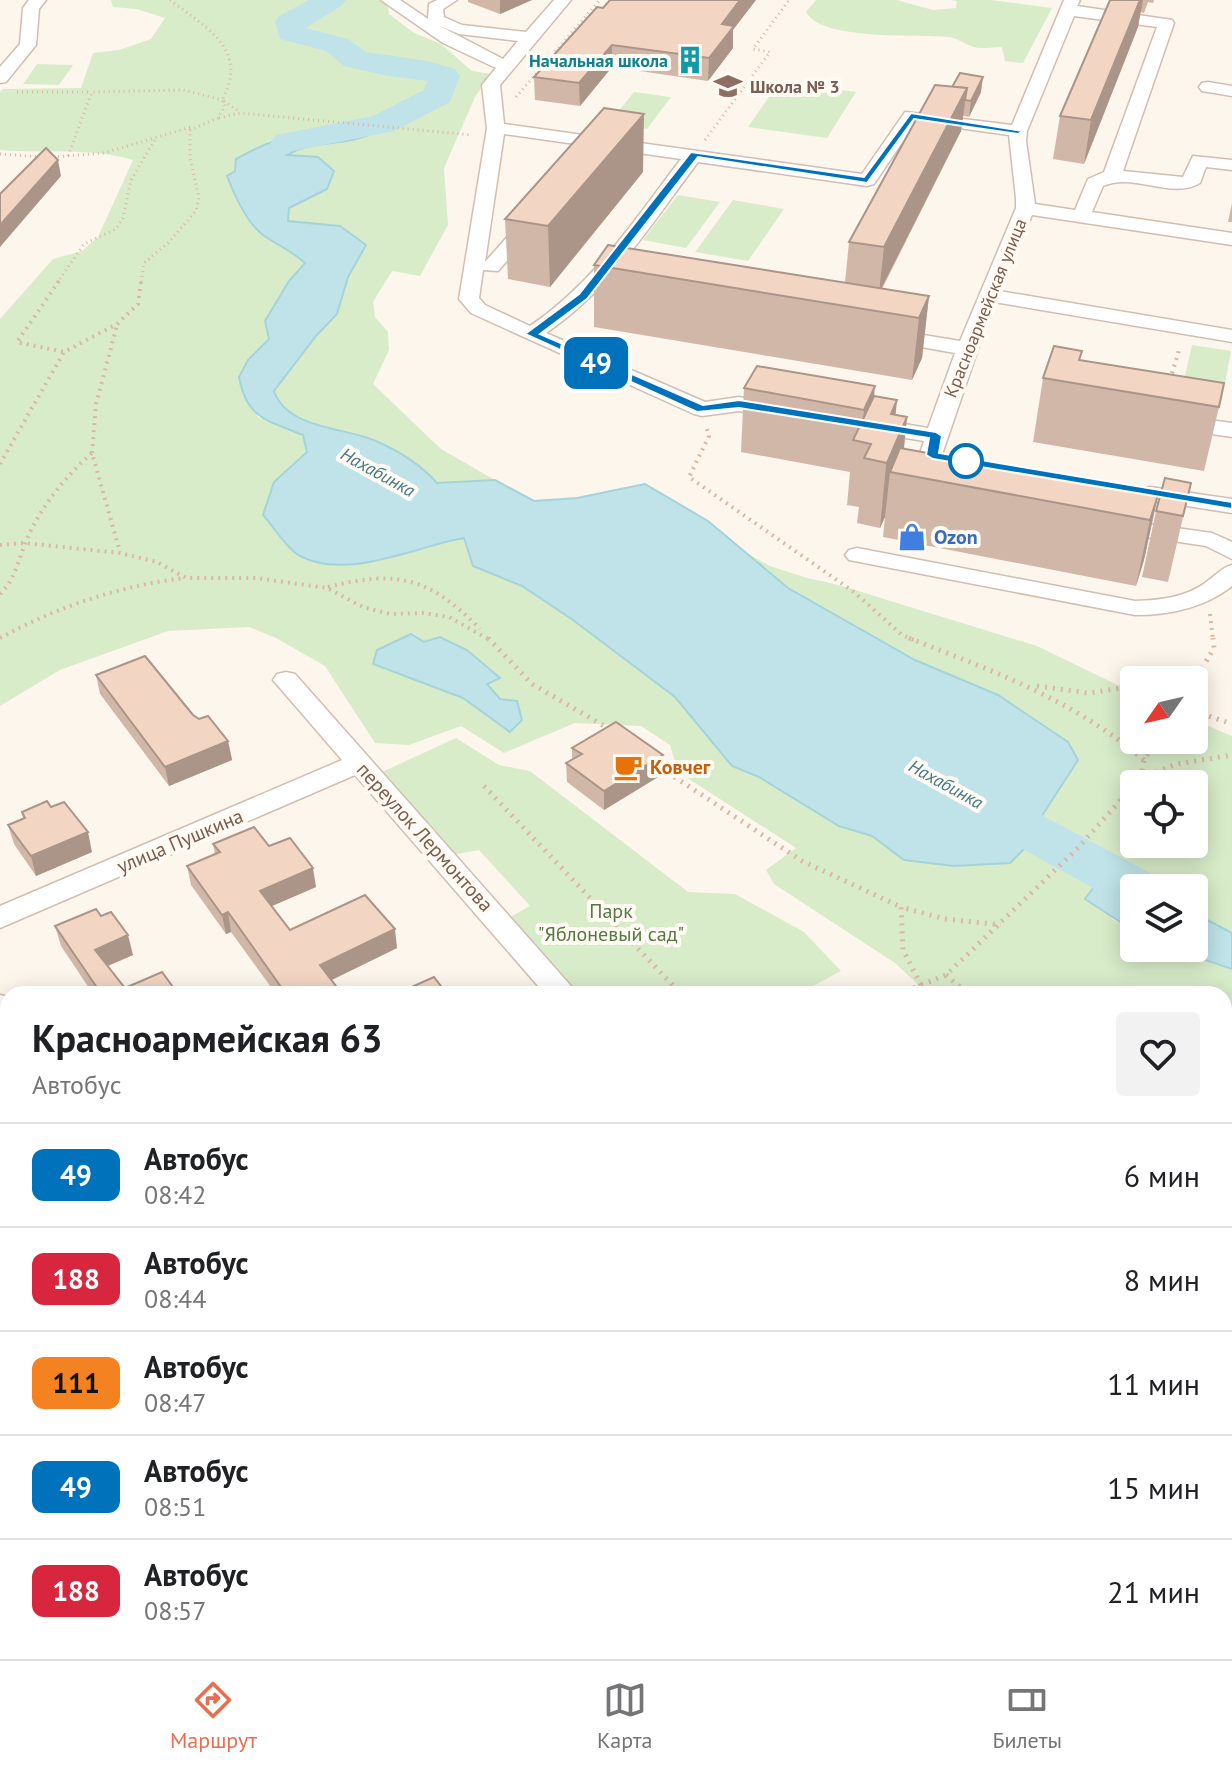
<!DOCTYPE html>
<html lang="ru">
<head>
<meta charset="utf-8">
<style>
  :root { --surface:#fff; --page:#f2f2f2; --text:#202124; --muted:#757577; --line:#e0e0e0; --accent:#e76f51 }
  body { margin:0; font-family:"PT Sans",sans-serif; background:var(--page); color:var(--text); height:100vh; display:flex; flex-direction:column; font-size:30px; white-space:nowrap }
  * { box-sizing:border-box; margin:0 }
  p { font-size:26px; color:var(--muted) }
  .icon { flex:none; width:44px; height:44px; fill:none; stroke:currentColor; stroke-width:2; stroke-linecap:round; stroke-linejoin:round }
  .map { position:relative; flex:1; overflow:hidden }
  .details { position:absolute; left:0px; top:986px; width:1232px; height:674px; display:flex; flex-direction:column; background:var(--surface); border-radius:24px 24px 0 0; box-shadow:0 4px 20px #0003 }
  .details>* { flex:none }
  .badge { padding:0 16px; border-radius:12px; font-size:28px; line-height:52px }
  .needle { width:52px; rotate:236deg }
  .buttons { position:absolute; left:1120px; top:666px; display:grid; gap:16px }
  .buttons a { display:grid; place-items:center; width:88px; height:88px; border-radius:8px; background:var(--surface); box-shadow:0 4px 20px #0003; font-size:40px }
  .map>.badge { position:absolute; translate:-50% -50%; box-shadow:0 0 0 4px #fff }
  .round { display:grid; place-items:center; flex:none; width:84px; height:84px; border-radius:8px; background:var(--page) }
  .overview { display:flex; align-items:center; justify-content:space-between; height:136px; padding:0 32px }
  h1 { font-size:38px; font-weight:700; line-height:60px }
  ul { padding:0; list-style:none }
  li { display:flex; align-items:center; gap:24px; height:104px; padding:0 32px; border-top:2px solid var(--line) }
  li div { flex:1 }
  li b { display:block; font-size:30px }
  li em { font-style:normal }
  li .badge { min-width:88px; font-weight:700; text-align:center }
  .dock { display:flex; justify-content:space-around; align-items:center; height:112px; border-top:2px solid var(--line); background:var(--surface); font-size:22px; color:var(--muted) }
  .dock a { display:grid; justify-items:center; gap:4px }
  .dock .on { color:var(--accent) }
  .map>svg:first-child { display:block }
  .green { fill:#d8ecc9; fill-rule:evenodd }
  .water { fill:#bfe3e8; stroke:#a5d3da; stroke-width:2 }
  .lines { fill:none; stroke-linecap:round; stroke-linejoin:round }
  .stream { stroke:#a5d3da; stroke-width:12 }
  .river { fill:#bfe3e8; fill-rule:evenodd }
  .minor-casing { stroke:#d1beb0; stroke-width:3 }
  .path-far3 { stroke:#d9b8a5; stroke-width:3; stroke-dasharray:1 4; stroke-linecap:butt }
  .path-far2 { stroke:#d9b8a5; stroke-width:4; stroke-dasharray:2 5; stroke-linecap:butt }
  .path-far1 { stroke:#d9b8a5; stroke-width:5; stroke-dasharray:2 6; stroke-linecap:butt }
  .path { stroke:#d9b8a5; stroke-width:6; stroke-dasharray:3 8; stroke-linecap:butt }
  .minor { fill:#fff; fill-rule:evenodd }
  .wall { fill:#d1b7a8 }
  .shaded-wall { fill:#aa9588 }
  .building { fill:#f3d5c3; stroke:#aa9588; stroke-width:2 }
  .line { fill:#0072bc; stroke:#fff; stroke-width:2 }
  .stop-dot { fill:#fff; stroke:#0072bc; stroke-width:4 }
  .labels { text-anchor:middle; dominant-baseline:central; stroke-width:8; stroke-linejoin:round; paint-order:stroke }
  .far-culture-label { font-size:18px; font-weight:bold; fill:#0d838f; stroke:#fffaf3; text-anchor:end }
  .far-education-label { font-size:18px; font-weight:bold; fill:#785e54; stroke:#fffaf3; text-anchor:start }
  .far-street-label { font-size:18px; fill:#7a5c4d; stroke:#fffaf3 }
  .far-water-label { font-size:18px; font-style:italic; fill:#437c86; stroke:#fffaf3 }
  .shop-label { font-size:20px; font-weight:bold; fill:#366cbe; stroke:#fffaf3; text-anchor:start }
  .food-label { font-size:20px; font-weight:bold; fill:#c56008; stroke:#fffaf3; text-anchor:start }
  .street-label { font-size:20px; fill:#7a5c4d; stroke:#fffaf3 }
  .park-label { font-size:20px; fill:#537a41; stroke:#fffaf3 }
</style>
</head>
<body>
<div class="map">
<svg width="1232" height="1659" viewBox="0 0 1232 1659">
  <rect width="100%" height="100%" fill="#fdf6ec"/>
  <!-- green -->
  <g class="green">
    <path d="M111,0H387L389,14L414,33L441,44L472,71L491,74L475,97L444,168L448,225L420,276L392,271L373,302L375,317L388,332L389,350L373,384L441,449L495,480L437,483C420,464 399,451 376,441C343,427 288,430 273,391L316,336L337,314L348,277L365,246L340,226L288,221L289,208L299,202L285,155C312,141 337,143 367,136L268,141L260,233L290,250L305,263L289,281L269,339L248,360L258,417L303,434L307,452L297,460L263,515L276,529L376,562L464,538L473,566L522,586L573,620L675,697L732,766L759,777L839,826L872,836L904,860L1033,839L1046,833L1036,825L1078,760L1068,742L998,695L915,660L788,588L741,550L770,566L804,577L842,586L1037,646L1134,693V740H1194V720L1232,736V933L1194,913V888H1147L1084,854L1101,876L1112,919L1134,931V948H1170L1232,969V1082L1224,1089V994H928L895,963L774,884L766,870L796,848L678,772L670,745L641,726L575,723L504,753L461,726L409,745L375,743L325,666L276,638L249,627L168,631L60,670L0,706V319L53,259L82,251L98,237L133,160C89,147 45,154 0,150V92L3,89L81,88L93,53L119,50L151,39L165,18L136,9L113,7ZM411,635L499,678L486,684L500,699L509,732L463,698L373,663L377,650ZM1134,784H1194V844H1134Z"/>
    <path d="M816,0H897L933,10L956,8L957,1L951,0H991L1052,8L1023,63L1005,61L1002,47C992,47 981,50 971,46C963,43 957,38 948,37C917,34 821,41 806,12Z"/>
    <path d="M37,64L73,65L59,85L23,84Z"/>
    <path d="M780,81L856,92L827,138L748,127Z"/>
    <path d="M634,92L671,97L647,129L609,123Z"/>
    <path d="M678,195L720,202L686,248L643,240Z"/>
    <path d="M733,200L784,209L748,261L695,252Z"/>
    <path d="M1192,345L1231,351L1222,399L1181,393Z"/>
    <path d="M456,738L499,765L530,771L688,892L735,894L804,932L841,971L798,994H580L510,917L530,906L479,850L452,855L382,772Z"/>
  </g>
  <!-- water -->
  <g class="water">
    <path d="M345,128L376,131C348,148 316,138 287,155L318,157L334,171L327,189L289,208L288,221L340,226L366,245L348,277L337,314L316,336L274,391C287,429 344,427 376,441C399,451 420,464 437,483L495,480L534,501L577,498L645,484L708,521L788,588L915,660L998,695L1068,742L1078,760L1036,825L1068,846L1060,854L1034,839L1010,863L954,866L904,860L872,836L839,826L759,777L732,766L675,697L573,620L522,586L473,566L464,538C417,546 348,581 300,556C287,549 274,527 263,515L274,482L307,452L303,435C268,420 247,420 239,377L248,360L269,339L265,321L289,281L305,263C292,251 277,245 263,235C247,223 234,194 227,176L235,171L236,159C278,136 298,131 345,128Z"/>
    <path d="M411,634L424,642L440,637L467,650L500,678L487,684L500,699L517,701L522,720L510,732L463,698L373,664L377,650Z"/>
    <path d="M1083,854L1147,888H1134V931L1085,899L1101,877L1075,861Z"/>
    <path d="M1194,913L1232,933V969L1170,948H1194Z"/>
  </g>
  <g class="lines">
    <!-- stream -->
    <path class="stream" d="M1224,1597L1232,1599"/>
    <!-- river -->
    <g class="river">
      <path d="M309,0H346L341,6L306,28L348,39L366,52L428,61L455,69L460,76L450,102L394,131L288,152L276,149L271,142L276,135L373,116L424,90L427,81L383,75L344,66L326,51L280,39L275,22L279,16Z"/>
      <path d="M1001,798L1019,803L1154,875L1162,888H1134V907L1116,901L983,827L975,815L983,803Z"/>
    </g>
    <defs>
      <g id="minor">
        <path d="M29,0H46L39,9L36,45L6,82L0,83V67L20,44L23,8Z"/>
        <path d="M381,0H400L428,19L429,4L437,0H457L443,9L444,17L462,25L526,32L554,0H571L500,85L504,124L862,174L905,112L1012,125L1064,0H1080L1077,6L1172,20L1174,23L1123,171L1183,177L1193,156L1232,160V170L1206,167L1200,183C1171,200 1133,172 1103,186L1092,212L1232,233V245L1032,215L999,291L1232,330V342L994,302L931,487L928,492H912L909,487L924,441L869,432L858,425L869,418L928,428L955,353L887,341L877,335L887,329L960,341L1016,208V198L1009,135L916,122L874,184L867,186L698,162C652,223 611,289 546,333L705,402L739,397L789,406L792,411L781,418L739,411L702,416L694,414L471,313L459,299L487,128L482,85L496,68L443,43ZM1074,16L1157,27L1104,172L1088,179L1075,210L1035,204L1026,141L1027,131ZM440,26L459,34L518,41L503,59ZM504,134L681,159C635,219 594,283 530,326L485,305L479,298L483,270L498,271L542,221L539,217H525L485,262Z"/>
        <path d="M1208,82L1232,86V96L1202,91L1199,87L1202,83Z"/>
        <path d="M1179,416L1232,423V437L1171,428L1168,423L1171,418Z"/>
        <path d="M1150,487L1232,499V513L1142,499L1138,494L1142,489Z"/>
        <path d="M1141,523L1212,533L1232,542V559L1206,546L1133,535L1129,530L1133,525Z"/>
        <path d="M857,548L1135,601C1160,600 1184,598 1205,583C1215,576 1221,568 1232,565V586C1204,608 1170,615 1135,615L849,560L845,555L849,550Z"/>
        <path d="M286,672L295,674L578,994H545L355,775L0,928V906L342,760L273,680L277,674Z"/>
        <path d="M0,995L8,997V1033L0,1030Z"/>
        <path d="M8,1138V1164L0,1167V1141Z"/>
        <path d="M8,1455V1490L0,1493V1458Z"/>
        <path d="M455,1652H543L540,1659H458Z"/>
      </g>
    </defs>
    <!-- minor casing -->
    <use href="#minor" class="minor-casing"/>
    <!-- path-far3 -->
    <g class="path-far3">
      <path d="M170,0C206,28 250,49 222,100L240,112"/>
      <path d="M17,92H92"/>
      <path d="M516,97L600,0"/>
      <path d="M219,118L240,113L472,135"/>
      <path d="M705,140L770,52L753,49L789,0"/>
      <path d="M0,154L43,157"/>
      <path d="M68,156L92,92L183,90L222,100L225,106L218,118L190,130V158L199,198L196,211L168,243L144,263L141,283"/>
      <path d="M53,157L104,153L191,127"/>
      <path d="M57,283L84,244L116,229L123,218L131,180L156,138"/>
    </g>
    <!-- path-far2 -->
    <g class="path-far2">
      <path d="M59,281L17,342L64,352"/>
      <path d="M1170,380L1180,347"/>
      <path d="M707,429L709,436L689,477L854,592L902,635L914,640"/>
      <path d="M92,453L96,404L117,325"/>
      <path d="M0,464L64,352L117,324L138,304L141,281"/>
      <path d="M0,545L24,543L120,553L157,562L186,578H257L327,588L363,607L390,614L423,613L449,617L490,640"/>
      <path d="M328,587C398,569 430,578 480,629"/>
      <path d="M0,594C17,578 20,552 30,532C45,502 67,475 92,453L120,552"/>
      <path d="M1210,614L1213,640"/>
      <path d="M0,638C57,607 119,586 184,578"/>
    </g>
    <!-- path-far1 -->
    <g class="path-far1">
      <path d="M488,638L532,684L611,730"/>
      <path d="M909,638C995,672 1072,699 1144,760"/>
      <path d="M1194,682L1214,648L1213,638"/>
      <path d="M1037,686L1089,693L1122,688L1134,691"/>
      <path d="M1194,711L1232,724"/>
      <path d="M661,768L802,861L901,907"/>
      <path d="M1141,778L1177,764L1232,755"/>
      <path d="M1135,784L1141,778L1144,760L1157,740"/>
      <path d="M484,786L681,994"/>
      <path d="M946,975L968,994"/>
      <path d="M921,985L903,950L901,907L945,919L1001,925"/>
      <path d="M899,994L946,975L1078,848L1134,785"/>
    </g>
    <!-- path -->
    <path class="path" d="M1201,1652L1212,1659"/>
    <!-- minor -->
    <use href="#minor" class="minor"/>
  </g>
  <!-- wall -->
  <g class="wall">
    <path d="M468,0H532L500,14L468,2Z"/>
    <path d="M1110,0H1154L1153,3L1148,2L1144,13L1140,12L1138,27L1084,164L1053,159L1060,116Z"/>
    <path d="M597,7L733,30V48L708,81L612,67L580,106L535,100L534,77Z"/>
    <path d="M935,85L981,92L969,117L963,116L961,131L882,289L929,296L922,358L912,380L594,327V265L845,283L849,242Z"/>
    <path d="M643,172L550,287L508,279L505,219Z"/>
    <path d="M1232,203V222H1228Z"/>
    <path d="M1081,360L1219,407L1204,471L1033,442L1043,378Z"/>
    <path d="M744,388L874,396L896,415L907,417L904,449L1158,495L1144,560L1136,586L883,537L885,517L880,528L857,523L859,507L847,505L850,472L741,452Z"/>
    <path d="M1191,483L1168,582L1142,577L1156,511Z"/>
    <path d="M96,675L193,715L228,741L232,760L169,786L100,694Z"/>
    <path d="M572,748L663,755V774L604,810L567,782L566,763L572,760Z"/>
    <path d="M51,807L92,852L36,876L14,844L8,825L23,818L22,812Z"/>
    <path d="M213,844L269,846L316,887L271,906L290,930L397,948L332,980L342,994H276L231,932L226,934L191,885L187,866L215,854Z"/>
    <path d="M101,916L133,955L108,966L125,988L178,994H93L61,946L55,926Z"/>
    <path d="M817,1652H883L874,1659H823Z"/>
  </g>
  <!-- shaded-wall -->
  <g class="shaded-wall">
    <path d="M500,0H532L500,14Z"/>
    <path d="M740,0H756L733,30V48L708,81L709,58L722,24Z"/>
    <path d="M1140,0H1143L1138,27L1084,164L1091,120Z"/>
    <path d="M612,45V67L580,106L579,83Z"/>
    <path d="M983,77L981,92L969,117L971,101Z"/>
    <path d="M967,88L961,131L879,293L884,247Z"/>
    <path d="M644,114L643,172L550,287L548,226Z"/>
    <path d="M58,160L61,176L0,247V225Z"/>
    <path d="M929,296L922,358L912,380L919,318Z"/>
    <path d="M875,386L870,443L861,442L864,410Z"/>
    <path d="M897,400L892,453L907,417L901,474L890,472L885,517L880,528L891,414Z"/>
    <path d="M1158,495L1144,560L1136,586L1150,520Z"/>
    <path d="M228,741L232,760L169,786L165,767Z"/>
    <path d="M663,755V774L604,810V791Z"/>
    <path d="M88,832L92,852L36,876L31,856Z"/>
    <path d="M313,868L316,887L263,910L260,891Z"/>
    <path d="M228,912L231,932L226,934L222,915Z"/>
    <path d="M395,929L397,948L323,984L320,965Z"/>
    <path d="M128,935L133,955L100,969L95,950Z"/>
    <path d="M8,1199V1222L0,1226V1203Z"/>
    <path d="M0,1228L7,1247L0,1251Z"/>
    <path d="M1232,1383V1397L1224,1402V1389Z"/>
    <path d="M218,1652H244L245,1656L240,1659H206Z"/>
    <path d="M864,1652H883L874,1659H854Z"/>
  </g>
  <!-- building -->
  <g class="building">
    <path d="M610,0H740L722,24L734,26L709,58L612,45L579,83L534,77L597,7L603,8Z"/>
    <path d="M1110,0H1140L1091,120L1060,116Z"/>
    <path d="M960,73L983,77L971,101L965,100L967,88L952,87Z"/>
    <path d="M935,85L967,88L884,247L849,242Z"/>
    <path d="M604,108L644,114L548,226L505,219Z"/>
    <path d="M46,148L58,160L0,225V194Z"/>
    <path d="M608,245L929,296L919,318L594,265Z"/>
    <path d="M1054,346L1082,351L1079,360L1224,383L1219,407L1043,378Z"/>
    <path d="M757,366L875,386L864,410L744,388Z"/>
    <path d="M874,396L897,400L891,414L907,417L887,463L864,458L871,444L853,440Z"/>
    <path d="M900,448L1158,495L1150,520L890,472Z"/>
    <path d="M1165,478L1191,483L1183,516L1156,511Z"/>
    <path d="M145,656L193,715L199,719L208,716L228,741L165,767L96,675Z"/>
    <path d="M616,722L663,755L604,791L566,763L582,754L572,748Z"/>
    <path d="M47,801L51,807L64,802L88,832L31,856L8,825L25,818L22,812Z"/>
    <path d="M254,827L269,846L290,838L313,868L260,891L290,930L365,895L395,929L320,965L342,994H286L228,912L222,915L187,866L220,852L213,844Z"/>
    <path d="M96,909L101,916L111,912L128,935L95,950L125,988L162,972L178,994H96L100,992L55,926Z"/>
    <path d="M434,977L447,994H396Z"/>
    <path d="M8,1166V1199L0,1203V1170Z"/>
    <path d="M8,1317V1329L3,1320Z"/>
    <path d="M1224,1326L1232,1334V1383L1224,1389Z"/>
    <path d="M155,1652H218L206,1659H159Z"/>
    <path d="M687,1652H707L712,1659H678Z"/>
    <path d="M834,1652H864L854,1659H839Z"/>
  </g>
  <!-- line -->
  <path class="line" d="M911,113L1023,131L1018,134L914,119L867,183L698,157L587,299L540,334L703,405L739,400L936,432L942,436L939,453L1232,502V509L933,459L926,455L929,438L739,408L697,412L525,334L579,294L691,152L864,177Z"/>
  <!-- icons -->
  <defs>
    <symbol id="building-bare" viewBox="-9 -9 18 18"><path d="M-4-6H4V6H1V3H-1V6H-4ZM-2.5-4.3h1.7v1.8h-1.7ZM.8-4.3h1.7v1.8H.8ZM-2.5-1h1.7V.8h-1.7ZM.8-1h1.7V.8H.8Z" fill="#0f9aa8" stroke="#fffaf3" stroke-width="2.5" paint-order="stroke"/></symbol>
    <symbol id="school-bare" viewBox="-9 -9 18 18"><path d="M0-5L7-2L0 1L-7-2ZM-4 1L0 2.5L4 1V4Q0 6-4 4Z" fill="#8d6e63" stroke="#fffaf3" stroke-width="2.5" paint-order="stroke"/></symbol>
    <symbol id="shop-bare" viewBox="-9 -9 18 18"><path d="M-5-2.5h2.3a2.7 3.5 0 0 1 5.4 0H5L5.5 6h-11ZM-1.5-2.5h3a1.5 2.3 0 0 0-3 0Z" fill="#3f7fe0" stroke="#fffaf3" stroke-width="2.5" paint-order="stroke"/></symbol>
    <symbol id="cafe-bare" viewBox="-9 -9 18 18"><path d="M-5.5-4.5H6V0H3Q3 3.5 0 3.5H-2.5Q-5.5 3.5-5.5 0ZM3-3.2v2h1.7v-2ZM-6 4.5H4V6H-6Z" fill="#e8710a" stroke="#fffaf3" stroke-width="2.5" paint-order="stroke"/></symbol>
  </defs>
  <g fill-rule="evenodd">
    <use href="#building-bare" x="670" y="40" width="40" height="40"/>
    <use href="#school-bare" x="708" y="66" width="40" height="40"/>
    <use href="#shop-bare" x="892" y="517" width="40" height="40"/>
    <use href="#cafe-bare" x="608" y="747" width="40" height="40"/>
  </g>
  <!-- markers -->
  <circle class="stop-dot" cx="966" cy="461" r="16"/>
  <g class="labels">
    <!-- far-culture labels -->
    <g class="far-culture-label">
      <text x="668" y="60">Начальная школа</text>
    </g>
    <!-- far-education labels -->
    <g class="far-education-label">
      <text x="750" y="86">Школа № 3</text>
    </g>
    <!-- far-street labels -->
    <g class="far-street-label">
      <text transform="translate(985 308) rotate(-68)">Красноармейская улица</text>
    </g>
    <!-- far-water labels -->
    <g class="far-water-label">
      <text transform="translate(378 472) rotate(29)">Нахабинка</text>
      <text transform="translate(946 784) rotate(29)">Нахабинка</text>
    </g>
    <!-- shop labels -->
    <g class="shop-label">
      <text x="934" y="537">Ozon</text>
    </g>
    <!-- food labels -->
    <g class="food-label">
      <text x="650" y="767">Ковчег</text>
    </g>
    <!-- street labels -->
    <g class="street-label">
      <text transform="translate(425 837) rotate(48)">переулок Лермонтова</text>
      <text transform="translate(180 841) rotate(-23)">улица Пушкина</text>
    </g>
    <!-- park labels -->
    <g class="park-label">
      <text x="611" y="911">Парк<tspan x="611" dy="23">"Яблоневый сад"</tspan></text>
    </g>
  </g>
</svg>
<div class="buttons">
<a><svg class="needle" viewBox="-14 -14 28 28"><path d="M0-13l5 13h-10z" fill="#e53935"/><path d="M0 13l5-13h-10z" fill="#757577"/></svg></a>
<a><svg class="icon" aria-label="locate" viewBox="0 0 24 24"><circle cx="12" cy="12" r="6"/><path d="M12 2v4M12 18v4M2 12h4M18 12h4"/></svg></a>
<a><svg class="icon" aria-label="layers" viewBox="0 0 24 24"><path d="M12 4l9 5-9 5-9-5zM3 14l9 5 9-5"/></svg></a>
</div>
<b class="badge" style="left:596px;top:363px;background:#0072bc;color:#fff">49</b>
<section class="details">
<div class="overview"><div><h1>Красноармейская 63</h1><p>Автобус</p></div><a class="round"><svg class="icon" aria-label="heart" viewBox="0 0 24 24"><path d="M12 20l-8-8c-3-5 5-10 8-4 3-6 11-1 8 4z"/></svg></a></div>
<ul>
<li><span class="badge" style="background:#0072bc;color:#fff">49</span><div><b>Автобус</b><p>08:42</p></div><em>6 мин</em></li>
<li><span class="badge" style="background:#d7263d;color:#fff">188</span><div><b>Автобус</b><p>08:44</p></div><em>8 мин</em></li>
<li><span class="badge" style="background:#f58220;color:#111">111</span><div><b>Автобус</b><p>08:47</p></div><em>11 мин</em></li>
<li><span class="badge" style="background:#0072bc;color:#fff">49</span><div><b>Автобус</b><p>08:51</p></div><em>15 мин</em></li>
<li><span class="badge" style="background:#d7263d;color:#fff">188</span><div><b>Автобус</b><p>08:57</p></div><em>21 мин</em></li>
</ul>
</section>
</div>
<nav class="dock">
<a class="on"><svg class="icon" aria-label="directions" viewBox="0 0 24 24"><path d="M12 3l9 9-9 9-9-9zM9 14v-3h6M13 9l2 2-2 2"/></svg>Маршрут</a>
<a><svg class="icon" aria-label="map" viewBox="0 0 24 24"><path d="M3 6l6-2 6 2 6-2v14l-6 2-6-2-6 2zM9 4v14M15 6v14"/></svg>Карта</a>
<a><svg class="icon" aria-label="tickets" viewBox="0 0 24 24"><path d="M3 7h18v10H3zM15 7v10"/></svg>Билеты</a>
</nav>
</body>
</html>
